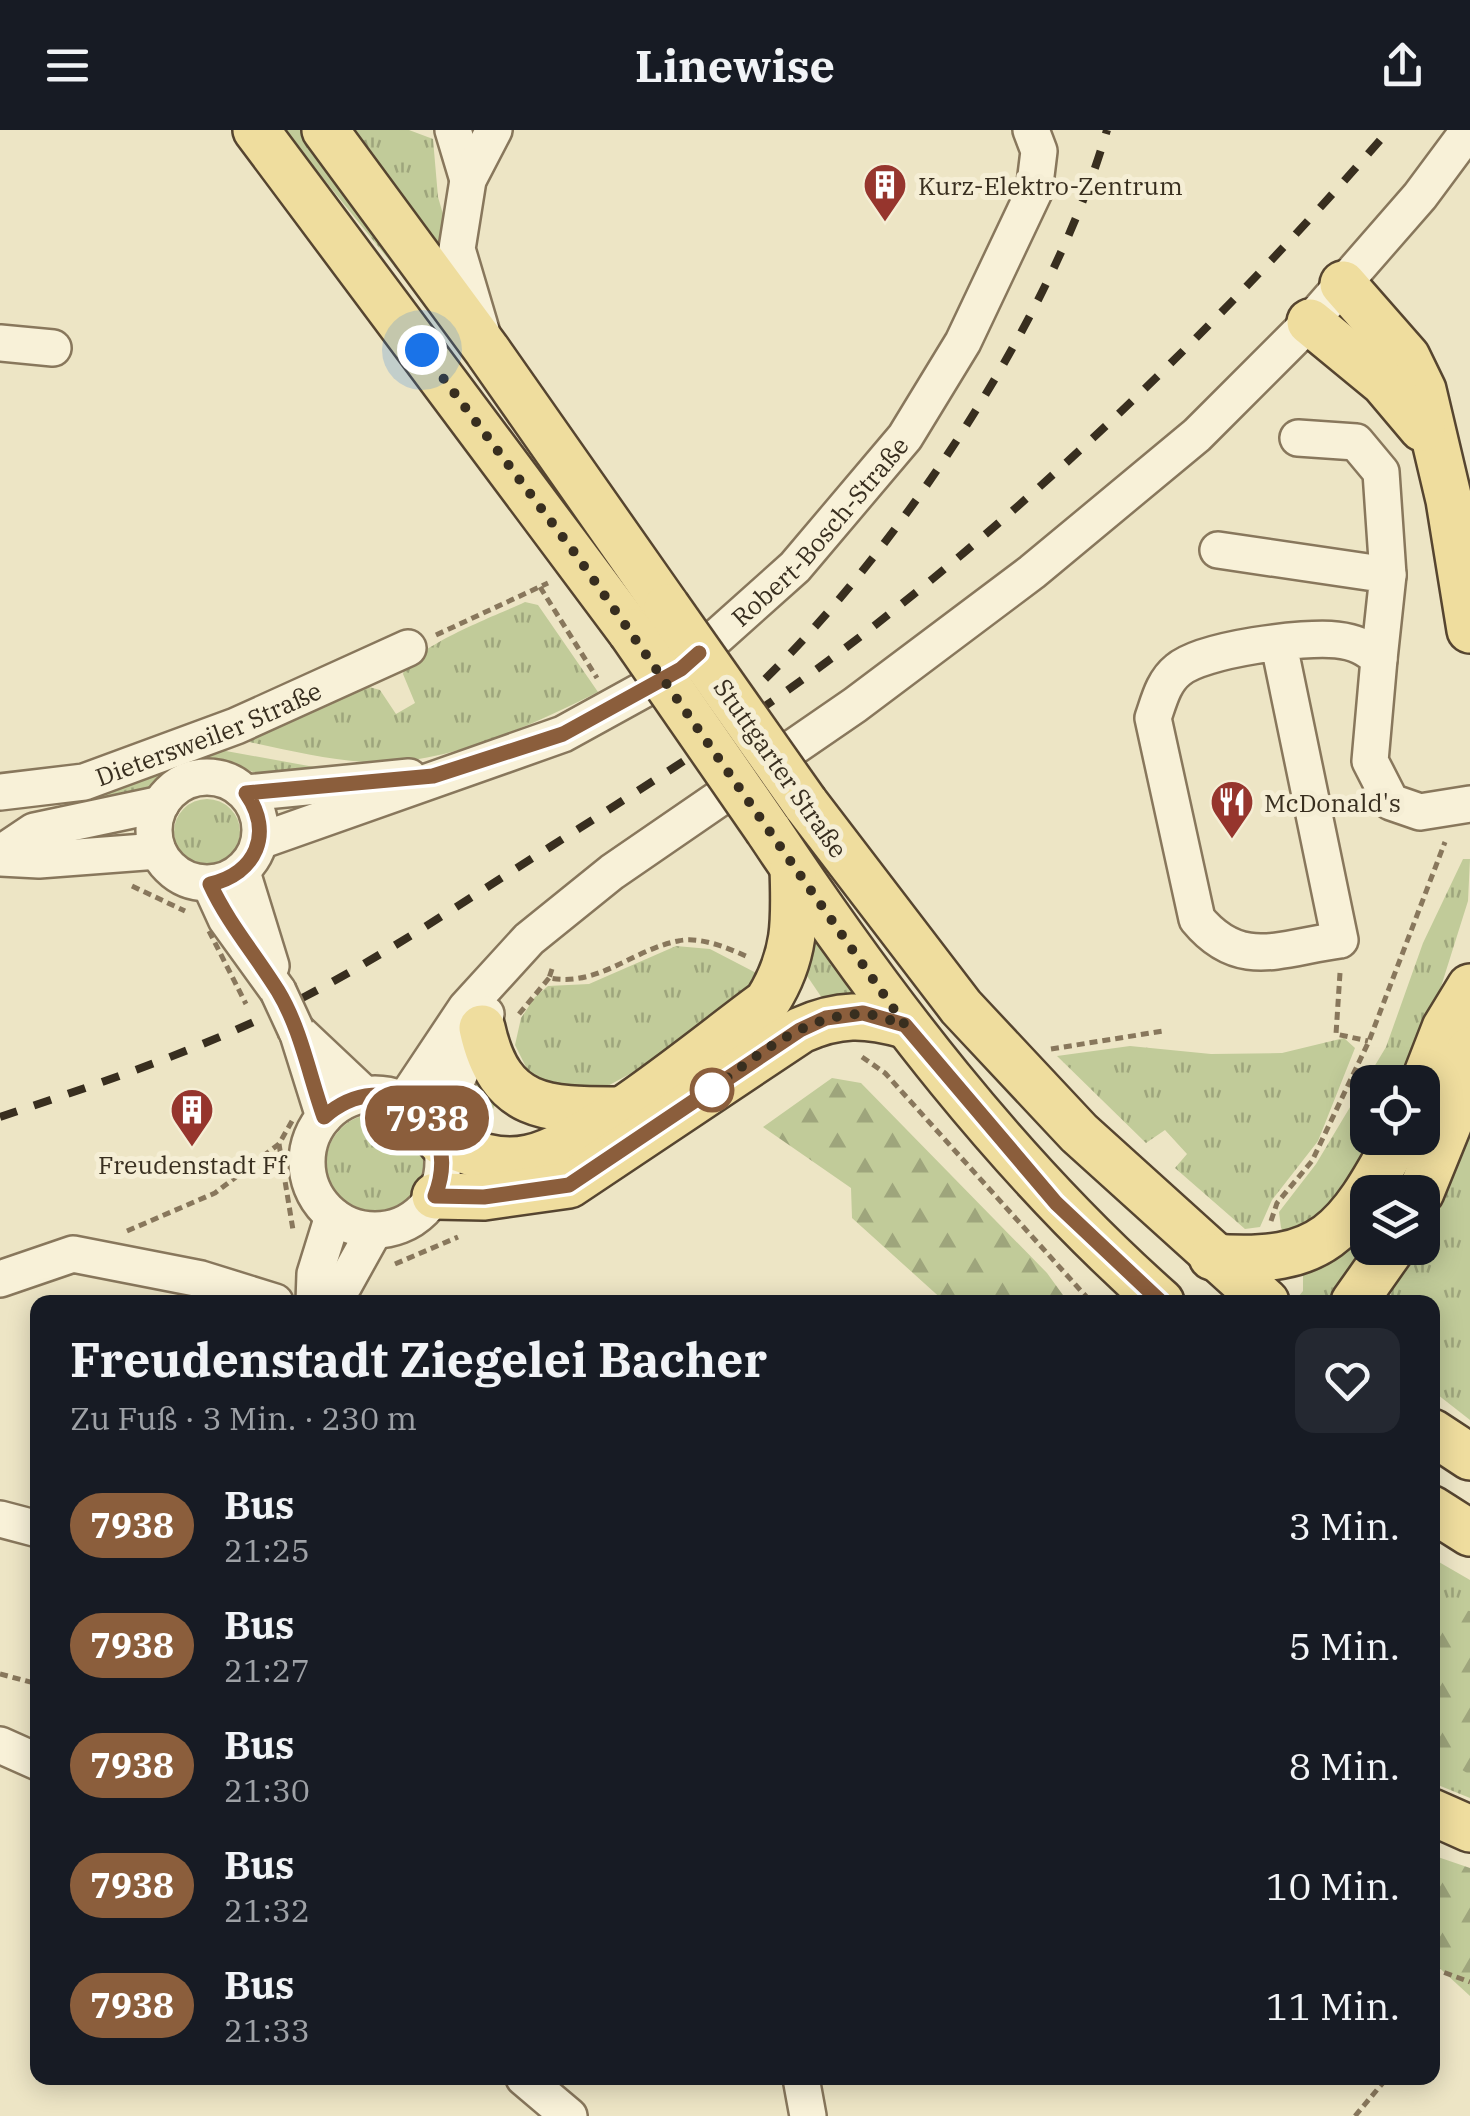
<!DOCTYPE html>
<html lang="de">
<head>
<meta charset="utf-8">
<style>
  :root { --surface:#171b24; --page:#242831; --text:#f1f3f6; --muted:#9ea1a6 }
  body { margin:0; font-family:"IBM Plex Serif",serif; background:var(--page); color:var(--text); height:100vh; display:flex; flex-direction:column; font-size:38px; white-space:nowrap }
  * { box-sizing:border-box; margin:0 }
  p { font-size:32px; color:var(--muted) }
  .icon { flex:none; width:55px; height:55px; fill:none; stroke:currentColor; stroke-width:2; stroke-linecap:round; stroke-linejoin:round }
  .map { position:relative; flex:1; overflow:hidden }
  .panel { position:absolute; left:30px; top:1165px; width:1410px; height:790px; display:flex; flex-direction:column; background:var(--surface); border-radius:20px; box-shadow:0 5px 25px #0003 }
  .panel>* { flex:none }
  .badge { padding:0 20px; border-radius:32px; font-size:35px; line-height:65px }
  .fabs { position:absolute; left:1350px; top:935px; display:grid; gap:20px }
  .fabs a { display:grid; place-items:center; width:90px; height:90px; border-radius:20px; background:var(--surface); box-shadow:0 5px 25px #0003; font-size:50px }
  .you { position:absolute; width:50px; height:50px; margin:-25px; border:8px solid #fff; border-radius:50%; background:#1a73e8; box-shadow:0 0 0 15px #1a73e833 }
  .map>.badge { position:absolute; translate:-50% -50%; box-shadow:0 0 0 5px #fff }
  .round { display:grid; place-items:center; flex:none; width:105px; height:105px; border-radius:20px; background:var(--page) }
  .head { display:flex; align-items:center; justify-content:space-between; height:170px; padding:0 40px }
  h1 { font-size:48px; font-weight:700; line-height:75px }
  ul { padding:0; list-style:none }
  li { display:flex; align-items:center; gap:30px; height:120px; padding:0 40px }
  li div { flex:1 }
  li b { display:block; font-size:38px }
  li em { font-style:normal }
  li .badge { min-width:110px; font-weight:700; text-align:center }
  header { display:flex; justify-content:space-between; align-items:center; height:130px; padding:0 40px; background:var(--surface); font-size:45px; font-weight:700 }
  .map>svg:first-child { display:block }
  .grass { fill:url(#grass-tufts) }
  .forest { fill:url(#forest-firs) }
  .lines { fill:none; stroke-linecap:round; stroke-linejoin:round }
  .minor-casing { stroke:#88775c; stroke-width:40 }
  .major-casing { stroke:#564530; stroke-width:50 }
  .path { stroke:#88775c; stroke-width:5; stroke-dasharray:8 5; stroke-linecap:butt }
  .minor { stroke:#f8f1d8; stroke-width:35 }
  .major { stroke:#efdd9e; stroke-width:45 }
  .rail { stroke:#382e1f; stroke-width:8; stroke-dasharray:18 18; stroke-linecap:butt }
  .minor-bridge-casing { stroke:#88775c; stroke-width:40; stroke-linecap:butt }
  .major-bridge-casing { stroke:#564530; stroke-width:50; stroke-linecap:butt }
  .path-bridge { stroke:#88775c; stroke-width:5; stroke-dasharray:8 5; stroke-linecap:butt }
  .minor-bridge { stroke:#f8f1d8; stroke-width:35 }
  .major-bridge { stroke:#efdd9e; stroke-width:45 }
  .line-casing { stroke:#fff; stroke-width:22 }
  .line { stroke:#8b5e3c; stroke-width:15 }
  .walk { stroke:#382e1f; stroke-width:10; stroke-dasharray:0 18 }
  .stop-dot { fill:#fff; stroke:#8b5e3c; stroke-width:5 }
  .labels { text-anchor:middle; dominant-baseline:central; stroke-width:10; stroke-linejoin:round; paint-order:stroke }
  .poi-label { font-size:25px; fill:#382e1f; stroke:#f5eed5; text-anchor:start }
  .street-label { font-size:25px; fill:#382e1f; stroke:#f5eed5 }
</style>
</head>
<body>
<header><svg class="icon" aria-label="menu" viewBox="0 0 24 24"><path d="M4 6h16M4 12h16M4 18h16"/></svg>Linewise<svg class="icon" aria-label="share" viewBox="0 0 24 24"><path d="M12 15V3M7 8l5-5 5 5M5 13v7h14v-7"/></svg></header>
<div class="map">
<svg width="1470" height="1986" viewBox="0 0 1470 1986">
  <defs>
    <pattern id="grass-tufts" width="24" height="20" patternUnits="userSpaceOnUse" patternTransform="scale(2.5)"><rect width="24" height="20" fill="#c1cb99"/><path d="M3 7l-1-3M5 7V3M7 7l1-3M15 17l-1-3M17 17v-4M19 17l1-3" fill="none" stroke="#9ea57c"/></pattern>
    <pattern id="forest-firs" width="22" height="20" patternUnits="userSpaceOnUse" patternTransform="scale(2.5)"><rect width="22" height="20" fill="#c1cb99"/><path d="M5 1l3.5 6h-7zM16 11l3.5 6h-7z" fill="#9ea57c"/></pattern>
  </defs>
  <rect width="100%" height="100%" fill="#ede5c5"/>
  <!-- grass -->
  <g class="grass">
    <path d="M284,0H303L423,158L415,162Z"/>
    <path d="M350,0H409L433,9L438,67L452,115L449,127Z"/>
    <path d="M525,472L538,475L598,562C530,596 443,637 364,632C321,629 278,618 235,609L362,555L380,560L396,584L415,573L403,544C412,516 498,485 525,472Z"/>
    <path d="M215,619L342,642L267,648L232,633L202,628L169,639L148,659L103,677L98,660Z"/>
    <circle cx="207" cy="702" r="33"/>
    <path d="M1463,729H1470L1468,771L1411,952H1368V1008H1382L1346,1075L1290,1108L1281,1098L1279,1082L1316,1034L1386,917L1423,813Z"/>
    <path d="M807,795L856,863L822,868L801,837Z"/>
    <path d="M676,816L710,819L766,848L696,908L591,965L531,947L515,915L521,888L535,867L548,856L589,854Z"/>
    <path d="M1344,908L1355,918L1318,1011L1272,1070L1260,1097L1245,1099L1175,1038L1187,1024L1165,1000L1146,1013L1057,926L1130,916L1211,924L1282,923Z"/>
    <path d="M475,944L497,971L481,1003L460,999L457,987Z"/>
    <path d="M1470,977V1290L1433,1261L1432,1172H1388L1407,1118H1422L1423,1089Z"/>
    <circle cx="376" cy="1034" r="50"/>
    <path d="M1367,1083L1368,1118L1339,1172H1294L1303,1161V1142Z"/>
    <path d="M1432,1428L1470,1450V1668L1433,1653Z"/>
  </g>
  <!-- forest -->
  <g class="forest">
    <path d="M832,948L861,953L1047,1143L1068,1172H945L852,1088L851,1058L763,997Z"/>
    <path d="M1446,1478L1470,1481V1645L1433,1621V1499Z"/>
    <path d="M1432,1725L1470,1738V1866L1433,1832Z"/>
  </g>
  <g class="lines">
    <defs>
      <g id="minor">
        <path d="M453,0L468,50"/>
        <path d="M481,200L457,119L468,50L494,0"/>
        <path d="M0,213L53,218"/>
        <path d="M1298,308L1356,312L1381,342L1388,445"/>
        <path d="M1218,420L1388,445L1379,529"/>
        <path d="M1279,515L1340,810C1280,818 1240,841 1197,789L1153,588C1159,571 1163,552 1178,540C1202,519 1305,506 1337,510C1355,512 1366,517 1379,529L1370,631L1391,672L1420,682L1470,674"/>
        <circle cx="207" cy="700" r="53"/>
        <path id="s1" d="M0,662L84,652L236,596L408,518"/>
        <path d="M246,663L409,647"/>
        <path id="s2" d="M260,711L563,604L681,539L795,437L905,307L963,212L1034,62L1039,21L1031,0"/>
        <path d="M0,724L34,701L161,674"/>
        <path d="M0,728L39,730L158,721"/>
        <path d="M242,742L271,836"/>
        <path d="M210,754L226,789L278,861"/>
        <path d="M296,900L365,965"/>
        <path d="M297,901L324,987"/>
        <circle cx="375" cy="1032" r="68"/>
        <path d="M404,971L466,878L529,809L612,742L855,575L1032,442L1197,305L1310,192L1420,66L1469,0"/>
        <path d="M435,1000L486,884"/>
        <path d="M0,1149L73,1124L201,1149L275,1172"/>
        <path d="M314,1172L315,1144L333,1086"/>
        <path d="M324,1172L344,1155L374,1101"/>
        <path d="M0,1389L38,1399"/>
        <path d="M0,1615L38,1632"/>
        <path d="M524,1948L569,1986"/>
        <path d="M801,1948L808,1986"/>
      </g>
      <g id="major">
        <path d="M256,0L631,502"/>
        <path d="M325,0L487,220L667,477"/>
        <path d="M1343,154L1407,227L1423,260L1449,370L1470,500"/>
        <path d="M1310,192L1384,253L1422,298"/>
        <path d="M805,673L961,877L1079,1003L1266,1172"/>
        <path d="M768,700C882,871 1007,1035 1161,1172"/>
        <path d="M482,898C500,980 546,980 618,980"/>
        <path d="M1422,957L1445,898L1470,857"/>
        <path d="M440,1011C470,1023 497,1035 529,1028C592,1014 710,913 767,872C796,826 795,791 793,738"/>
        <path d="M1421,1062L1456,976L1470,920"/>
        <path d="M435,1066L484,1067L569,1055L801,900C839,883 865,884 905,895"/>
        <path d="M1212,1127C1324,1136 1347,1102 1398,1008"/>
        <path d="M1354,1172L1392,1118"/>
        <path d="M1432,1302L1470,1327"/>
        <path d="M1432,1379L1470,1403"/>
        <path d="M1432,1682L1470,1699"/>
      </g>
    </defs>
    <!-- minor casing -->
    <use href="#minor" class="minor-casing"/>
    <!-- major casing -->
    <use href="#major" class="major-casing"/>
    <!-- path -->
    <g class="path">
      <path d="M540,457L597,548"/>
      <path d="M436,505L548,453"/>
      <path d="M132,756L185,781"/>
      <path d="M552,839L549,848C599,857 632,820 678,811C700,806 728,818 748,827"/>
      <path d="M1340,843L1336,904L1368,911"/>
      <path d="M519,884L549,848"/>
      <path d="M1051,919L1163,901"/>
      <path d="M862,927L885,943L1091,1172"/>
      <path d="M292,991L279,1014L293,1100"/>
      <path d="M1271,1091L1277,1073L1312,1031L1369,911L1445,712"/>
      <path d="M127,1101L215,1063L279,1014"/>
      <path d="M395,1134L458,1107"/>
      <path d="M0,1544L38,1554"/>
      <path d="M1432,1838L1470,1852"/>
      <path d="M1355,1986L1387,1948"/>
    </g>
    <!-- minor -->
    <use href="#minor" class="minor"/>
    <!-- major -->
    <use href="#major" class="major"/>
    <!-- rail -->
    <g class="rail">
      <path d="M712,597C872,465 1050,199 1107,0"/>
      <path d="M0,987C103,952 210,917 306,866C390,822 469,768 550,717C657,649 764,581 865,503C1055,355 1231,182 1389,0"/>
    </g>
    <defs>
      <path id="minor-bridge" d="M278,861L296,900"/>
      <g id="major-bridge">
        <path d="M667,477L805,673"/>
        <path d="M631,502L768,700"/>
      </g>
    </defs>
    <!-- minor-bridge casing -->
    <use href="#minor-bridge" class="minor-bridge-casing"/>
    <!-- major-bridge casing -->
    <use href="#major-bridge" class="major-bridge-casing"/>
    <!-- path-bridge -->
    <path class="path-bridge" d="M209,801L246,874"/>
    <!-- minor-bridge -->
    <use href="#minor-bridge" class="minor-bridge"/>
    <!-- major-bridge -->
    <use href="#major-bridge" class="major-bridge"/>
  </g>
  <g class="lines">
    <defs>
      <path id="line" d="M699,523L681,539L563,604L433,646L246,663C274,703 256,744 210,754C228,793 255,824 278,861C301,899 309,945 324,987C387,932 465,989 435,1066L484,1067L569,1055L800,900L826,888L863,883L905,895L1056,1073L1161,1172"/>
    </defs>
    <!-- line casing -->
    <use href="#line" class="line-casing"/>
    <!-- line -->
    <use href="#line" class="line"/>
    <!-- walk -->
    <path class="walk" d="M422,220L577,426L905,895C891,891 874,883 860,884C798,885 744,937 696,971L712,960"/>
  </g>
  <!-- icons -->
  <defs>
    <symbol id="building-pin" viewBox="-11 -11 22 30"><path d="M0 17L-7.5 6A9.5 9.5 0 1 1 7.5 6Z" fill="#96352d" stroke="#f5eed5"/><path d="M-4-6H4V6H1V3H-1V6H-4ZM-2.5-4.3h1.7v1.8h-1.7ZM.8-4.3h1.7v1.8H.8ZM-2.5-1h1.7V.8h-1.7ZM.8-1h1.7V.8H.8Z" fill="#fff"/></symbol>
    <symbol id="restaurant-pin" viewBox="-11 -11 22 30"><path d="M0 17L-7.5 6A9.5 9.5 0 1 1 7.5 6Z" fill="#96352d" stroke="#f5eed5"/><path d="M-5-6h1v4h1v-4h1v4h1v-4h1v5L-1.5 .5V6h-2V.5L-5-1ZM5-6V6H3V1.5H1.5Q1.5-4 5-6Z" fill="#fff"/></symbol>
  </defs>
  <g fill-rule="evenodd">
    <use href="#building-pin" x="860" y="30" width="50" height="68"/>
    <use href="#restaurant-pin" x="1207" y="647" width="50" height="68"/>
    <use href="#building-pin" x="167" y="955" width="50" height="68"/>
  </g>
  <!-- markers -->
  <circle class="stop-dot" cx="712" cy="960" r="20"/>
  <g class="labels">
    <!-- poi labels -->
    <g class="poi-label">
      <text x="918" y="55">Kurz-Elektro-Zentrum</text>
      <text x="1264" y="672">McDonald's</text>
      <text x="192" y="1034" text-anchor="middle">Freudenstadt Ff</text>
    </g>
    <!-- street labels -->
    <g class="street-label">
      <text stroke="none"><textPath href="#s2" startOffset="652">Robert-Bosch-Straße</textPath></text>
      <text stroke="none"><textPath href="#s1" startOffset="218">Dietersweiler Straße</textPath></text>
      <text transform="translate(781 638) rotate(55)">Stuttgarter Straße</text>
    </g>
  </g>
</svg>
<div class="fabs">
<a><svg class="icon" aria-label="locate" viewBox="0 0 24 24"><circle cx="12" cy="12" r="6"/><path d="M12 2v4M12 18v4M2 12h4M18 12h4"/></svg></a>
<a><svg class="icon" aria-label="layers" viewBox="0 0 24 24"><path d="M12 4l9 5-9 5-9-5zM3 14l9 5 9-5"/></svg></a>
</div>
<div class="you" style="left:422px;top:220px"></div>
<b class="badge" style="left:427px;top:988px;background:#8b5e3c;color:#fff">7938</b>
<section class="panel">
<div class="head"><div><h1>Freudenstadt Ziegelei Bacher</h1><p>Zu Fuß · 3 Min. · 230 m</p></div><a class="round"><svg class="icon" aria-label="heart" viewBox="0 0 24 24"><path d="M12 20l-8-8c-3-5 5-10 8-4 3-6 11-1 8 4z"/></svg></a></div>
<ul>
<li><span class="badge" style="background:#8b5e3c;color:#fff">7938</span><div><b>Bus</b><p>21:25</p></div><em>3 Min.</em></li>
<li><span class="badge" style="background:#8b5e3c;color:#fff">7938</span><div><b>Bus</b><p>21:27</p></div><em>5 Min.</em></li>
<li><span class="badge" style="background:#8b5e3c;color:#fff">7938</span><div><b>Bus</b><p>21:30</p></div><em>8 Min.</em></li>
<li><span class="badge" style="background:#8b5e3c;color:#fff">7938</span><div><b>Bus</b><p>21:32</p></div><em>10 Min.</em></li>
<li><span class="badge" style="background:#8b5e3c;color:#fff">7938</span><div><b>Bus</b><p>21:33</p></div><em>11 Min.</em></li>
</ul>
</section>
</div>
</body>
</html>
